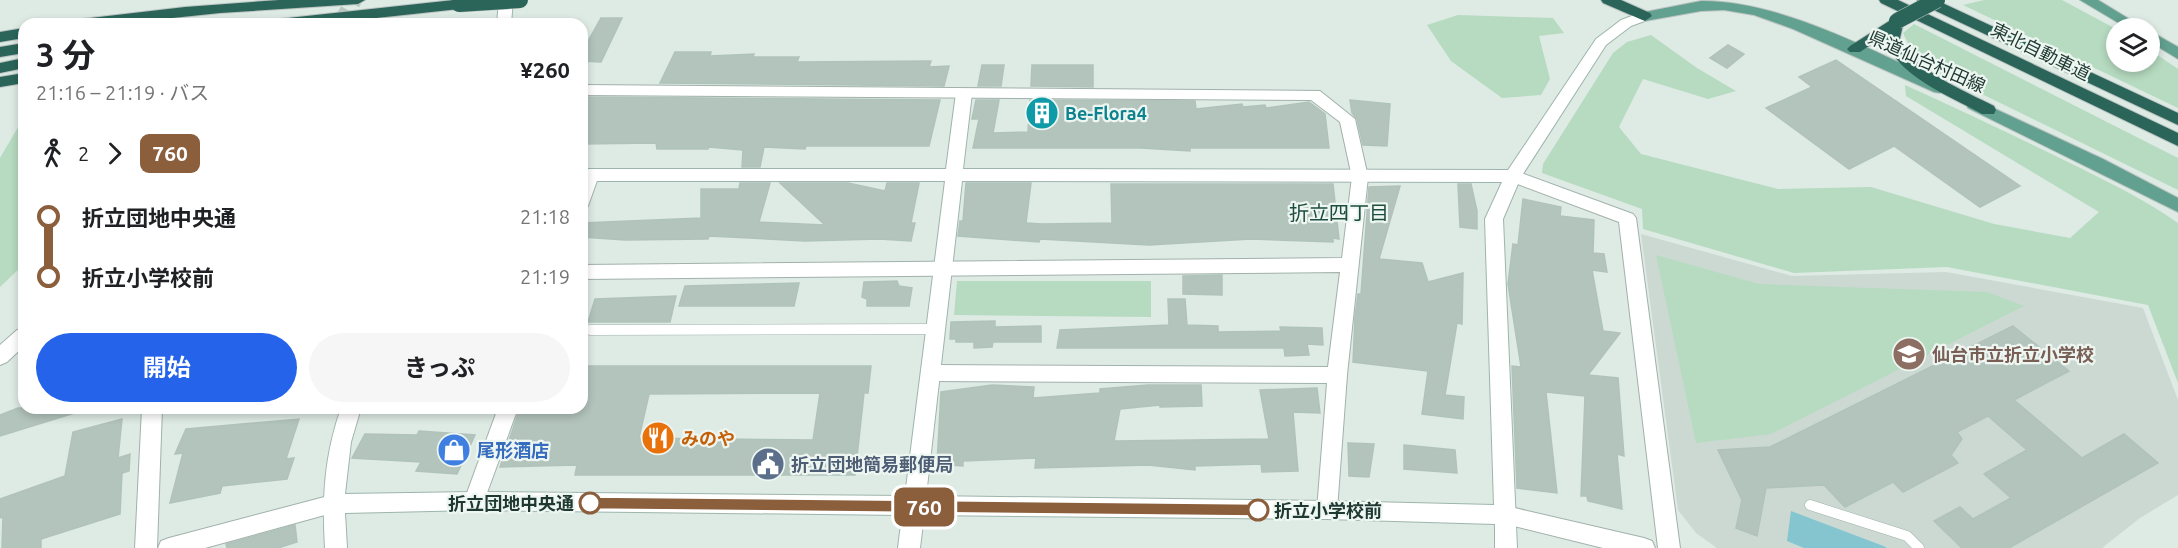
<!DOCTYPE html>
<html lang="ja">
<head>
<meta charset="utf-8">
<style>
  :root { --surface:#fff; --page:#f6f6f6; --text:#202124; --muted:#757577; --accent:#2563eb }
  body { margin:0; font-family:Ubuntu,"Noto Sans JP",sans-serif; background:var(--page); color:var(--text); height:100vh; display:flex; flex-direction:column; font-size:22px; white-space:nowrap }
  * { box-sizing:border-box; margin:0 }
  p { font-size:20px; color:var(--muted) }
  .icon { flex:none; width:33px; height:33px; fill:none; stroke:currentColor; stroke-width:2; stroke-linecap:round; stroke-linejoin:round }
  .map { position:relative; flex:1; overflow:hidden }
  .details { position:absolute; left:18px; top:18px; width:570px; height:396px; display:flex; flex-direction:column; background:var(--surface); border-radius:18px; box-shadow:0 3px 9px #0003 }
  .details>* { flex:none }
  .badge { padding:0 12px; border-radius:9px; font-size:21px; line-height:39px }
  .tools { position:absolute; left:2106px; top:18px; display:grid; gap:12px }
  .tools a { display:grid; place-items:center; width:54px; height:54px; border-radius:50%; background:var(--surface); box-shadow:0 3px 9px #0003; font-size:30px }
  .map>.badge { position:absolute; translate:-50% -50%; box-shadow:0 0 0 3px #fff }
  .legs { display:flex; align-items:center; gap:9px; height:66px; padding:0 18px; font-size:20px }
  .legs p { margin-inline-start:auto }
  .summary { display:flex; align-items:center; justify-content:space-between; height:102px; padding:0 18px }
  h1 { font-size:33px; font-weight:700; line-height:45px }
  .primary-button { display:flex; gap:12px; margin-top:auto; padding:12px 18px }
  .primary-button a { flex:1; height:69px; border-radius:36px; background:var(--accent); color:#fff; font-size:24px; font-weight:700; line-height:69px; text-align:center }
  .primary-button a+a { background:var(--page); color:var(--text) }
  ul { padding:0 18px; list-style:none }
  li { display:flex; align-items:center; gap:21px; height:60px; font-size:22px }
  li i { display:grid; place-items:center; width:9px; height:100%; margin:0 8px; background:currentColor }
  li i::after { content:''; width:15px; height:15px; margin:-8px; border:4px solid; border-radius:50%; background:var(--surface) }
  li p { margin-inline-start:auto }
  li:first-child i { background:linear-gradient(#0000 50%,currentColor 0) }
  li:last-child i { background:linear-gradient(currentColor 50%,#0000 0) }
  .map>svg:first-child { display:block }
  .built { fill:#ccd9d3 }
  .green { fill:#b6dbc0 }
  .water { fill:#84c5d0 }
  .building { fill:#b3c4bd; stroke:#b0c3bb; stroke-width:1.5; fill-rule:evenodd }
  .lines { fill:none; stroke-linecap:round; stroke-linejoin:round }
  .street-tunnel { stroke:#b8c7c0; stroke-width:16; stroke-dasharray:16 8; stroke-linecap:butt }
  .lane-casing { stroke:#a1b1ab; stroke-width:11 }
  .street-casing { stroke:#a1b1ab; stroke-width:2 }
  .secondary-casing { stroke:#9db5ac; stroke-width:2 }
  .primary-casing { stroke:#bcc4c2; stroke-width:2 }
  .highway-casing { stroke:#bcc4c2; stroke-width:2 }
  .lane { stroke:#fff; stroke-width:10 }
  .street { fill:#fff; fill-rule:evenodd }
  .secondary { fill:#fff; fill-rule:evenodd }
  .primary { fill:#62a08f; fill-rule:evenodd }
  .highway { fill:#2b6559; fill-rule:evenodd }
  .highway-bridge-casing { stroke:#bcc4c2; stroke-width:17; stroke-linecap:butt }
  .highway-bridge { stroke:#2b6559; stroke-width:16 }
  .line-1 { fill:#8b5e3c; stroke:#fff; stroke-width:1.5 }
  .stop-1-dot { fill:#fff; stroke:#8b5e3c; stroke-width:3 }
  .labels { text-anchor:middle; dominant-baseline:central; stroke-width:4.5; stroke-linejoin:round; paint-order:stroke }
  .street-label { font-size:18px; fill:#1f3932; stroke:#eef6f2 }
  .culture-label { font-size:18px; font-weight:bold; fill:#0d838f; stroke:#eef6f2; text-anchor:start }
  .education-label { font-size:18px; font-weight:bold; fill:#785e54; stroke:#eef6f2; text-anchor:start }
  .food-label { font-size:18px; font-weight:bold; fill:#c56008; stroke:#eef6f2; text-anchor:start }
  .shop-label { font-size:18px; font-weight:bold; fill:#366cbe; stroke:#eef6f2; text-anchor:start }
  .service-label { font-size:18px; font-weight:bold; fill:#4e5e75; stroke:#eef6f2; text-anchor:start }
  .stop-label { font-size:18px; font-weight:bold; fill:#1f3932; stroke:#eef6f2; text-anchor:end }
  .neighbourhood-label { font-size:20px; fill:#1c4b3f; stroke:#eef6f2 }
</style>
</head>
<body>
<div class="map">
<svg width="2178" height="548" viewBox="0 0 2178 548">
  <rect width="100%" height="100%" fill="#deeae4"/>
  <!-- built -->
  <path class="built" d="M1641,234L1792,276L1946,272L2143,308L2178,400V495L2140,518L2102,548H1717L1696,533L1678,510Z"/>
  <!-- green -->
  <g class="green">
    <path d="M1984,0H2062L2116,29V62H2150V50L2178,69V108L1963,5Z"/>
    <path d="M1458,15L1553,18L1564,33L1539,36L1550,79L1541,95L1502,98L1451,61L1427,25Z"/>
    <path d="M1914,24L2178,158V190L1939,73L1913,53L1903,33Z"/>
    <path d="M1651,35L1697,68L1736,91L1708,99L1643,79L1619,127L1641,154L1778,189L1871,187L1994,224L2070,238L2099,212L1906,96L1905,85C1959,109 2012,135 2066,161C2104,180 2143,198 2178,223V383L2148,305L1947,267L1794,273L1643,229L1642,209L1542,173L1543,164L1613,53L1627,42Z"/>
    <path d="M24,117V264L0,287V158Z"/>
    <path d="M1656,255L1759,284L1987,292L2024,306L1771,434L1696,443Z"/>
    <path d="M957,281H1151V317L954,315Z"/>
  </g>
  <!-- water -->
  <path class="water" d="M1791,511L1886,547V548H1804L1787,541Z"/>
  <!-- building -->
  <g class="building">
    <path d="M601,18H622L601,62L582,61V52Z"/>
    <path d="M1728,45L1744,54L1727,68L1710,58Z"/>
    <path d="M675,52H711L710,56L754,54L753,57H799L797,62L931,61L929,67L949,66L944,86L660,83Z"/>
    <path d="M1836,60L2020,186L1980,207L1894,146L1849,169L1766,108L1812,87L1799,77Z"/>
    <path d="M982,65H1004L1001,86H978Z"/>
    <path d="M1032,65H1093V87L1031,86Z"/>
    <path d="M582,97L940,100L929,146H806L805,149L764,147L760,167H742L743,150L709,147L708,149H657L656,143L582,144Z"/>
    <path d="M976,100H999L993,133L1028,132L1030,100L1195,101L1196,109L1242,104L1243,107L1265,105L1266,108L1309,102L1325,114L1329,148H1190V151L1141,148H973L979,119H972Z"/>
    <path d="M1350,100L1390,104L1387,146L1363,145L1357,119L1352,113Z"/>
    <path d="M740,183H770L759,222L825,225L780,183H848L885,191L887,183H919L911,223H915L911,241L879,239L805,241L709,236L708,239L625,240L582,237V223L701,218V189H739Z"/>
    <path d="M966,183H1031L1026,223L1042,224L1112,223L1111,184H1333L1339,239L1333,238V242L1251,239L1149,245L1040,239L1039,242L958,236L960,221H963Z"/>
    <path d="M1458,184H1471L1477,211V229L1460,227Z"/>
    <path d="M1400,186L1379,259L1422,263L1428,282L1463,273L1462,324L1457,323L1445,395L1464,397L1463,419L1422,414L1428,371L1353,362L1355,317L1358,294H1361L1369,187Z"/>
    <path d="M1523,199L1561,207L1560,216L1594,220L1593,253L1604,254L1607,272L1592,270L1603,331L1620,333L1588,375L1618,378L1624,456L1617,454L1622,509L1588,501L1587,496H1581L1585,396L1546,392L1557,493L1517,488L1512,366L1521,367L1508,284L1513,244L1518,245Z"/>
    <path d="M1222,275V295L1183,294V276Z"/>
    <path d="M897,281L899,286L912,288L909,306H867V299L862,297L864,282Z"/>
    <path d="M799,283L794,306H679L685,286Z"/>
    <path d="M676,296L670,322H588L595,299Z"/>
    <path d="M1168,299H1185L1187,325L1218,326V332L1281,331L1280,327L1322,328L1323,345L1307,344L1309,355L1285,356L1284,348H1057L1060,330L1169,325Z"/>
    <path d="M995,321V327L1041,326V342H993L992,347L974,348V342H956V339H950L951,322Z"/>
    <path d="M2013,326L2069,371L2014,400L2082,458L2124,434L2158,463L2009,548H1962L1934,521L1960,507L1973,519L2011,498L1984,474L2027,450L1988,416L1957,432L1962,439L1951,455L1958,463L1903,492L1893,482L1845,507L1824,485L1766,488L1757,536L1736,528L1742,500L1718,450L1770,447Z"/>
    <path d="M582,366H871L868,393H864L855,475H575L577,465L500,467L520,408H582ZM820,393L813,440L639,438L649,394Z"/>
    <path d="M992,385L1034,387L1033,398L1100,393V389L1148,385H1201L1202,406L1160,407V405L1120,409L1114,441L1269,439L1260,390L1317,388L1320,413L1293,412L1298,471L1262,472L1261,464L1195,466V470L1148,465L1035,468L1036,458L963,461V466L937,464L941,392Z"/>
    <path d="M18,408H78V412L0,436V415Z"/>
    <path d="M122,419L118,458L130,454L129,471L122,473L120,514L41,539V548H2L3,517L0,518V499L65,476L73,432Z"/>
    <path d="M299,419L286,459L294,458L287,479L222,486L220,493L170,503L183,453L175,454L186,429Z"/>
    <path d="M419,431L475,435L457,474L416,471L421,462L352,458L365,434L417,435Z"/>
    <path d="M1348,443L1374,444L1369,477L1349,476Z"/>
    <path d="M1404,445L1455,450L1457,473L1404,469Z"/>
    <path d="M295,525L297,542L278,548H227L226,544Z"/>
  </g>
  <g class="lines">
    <!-- street-tunnel -->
    <path class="street-tunnel" d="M340,24L354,0"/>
    <defs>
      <g id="lane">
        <path d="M590,330L937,329"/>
        <path d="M1810,505L1907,536L1919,548"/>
      </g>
      <g id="street">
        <path d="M582,85L1320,91L1355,119L1368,177L1347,375L1337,510L1334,517L1327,519L1320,517L1317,510L1327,383L931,381L924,379L921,373L924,367L931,365L1328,367L1340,272L582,279V265L1342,258L1352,177L1340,122L1311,100L582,95Z"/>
        <path d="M591,169L597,171L599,175L588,206L582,208V177L585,171Z"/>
        <path d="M1513,170L1633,214L1636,218L1680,548H1658L1619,222L1507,180L1505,176L1507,172Z"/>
        <path d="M24,328V346L7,362L0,365V345L17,330Z"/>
        <path d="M142,408H162L157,548H135Z"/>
        <path d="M498,408H518L484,501L481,508L474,510L467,508L464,501Z"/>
        <path d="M332,495L339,497L342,504L339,511L332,513L205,548H158L161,541L169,538Z"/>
        <path d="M1506,506L1644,538L1652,541L1655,548H1603L1506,524L1499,522L1495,515L1499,508Z"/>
      </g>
      <g id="secondary">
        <path d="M499,0H513L511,24H497Z"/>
        <path d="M1645,11L1652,16L1650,19L1631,26L1606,45L1521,177L1503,219L1517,548H1495V524L1327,519L924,515L920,548H898L902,515L474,510L345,513L347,548H325C322,498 324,457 341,408H361L351,442L345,494L474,492L905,496L945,181H582V169H946L956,93L958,89H970L972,93L963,169L1508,170L1596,39L1621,20ZM962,181L1502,182L1485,219L1494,505L1327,501L926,496Z"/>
      </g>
      <g id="primary">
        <path d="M2080,0H2098L2144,28H2127Z"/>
        <path d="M1701,1C1780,0 1874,52 1946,84L1948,88L1940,93L1934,92L1793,29L1754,15L1724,10L1701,11L1645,21L1638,16L1640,13Z"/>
        <path d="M2150,31L2178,47V59L2150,42Z"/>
        <path d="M1974,99L2103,159L2178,198V212L1968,108L1966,104L1968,100Z"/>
      </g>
      <g id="highway">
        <path d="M279,0H365L358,4L220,13L115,24H75L82,19L185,7Z"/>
        <path d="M454,0L464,1L466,4L459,9L321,24H272L279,19Z"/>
        <path d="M1601,0H1621L1650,13L1652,16L1645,21L1640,19L1603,3Z"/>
        <path d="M1879,0H1898L2178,133V146L1881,3Z"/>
        <path d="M1917,0H1936L2178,113V125L1919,3Z"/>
        <path d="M1897,16L1904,21L1900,38C1912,70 1965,91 1994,106L1996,110L1994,114H1982C1950,96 1895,76 1884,36L1860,52H1850L1847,49L1850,46Z"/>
        <path d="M24,28V38L0,42V32Z"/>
        <path d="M24,43V53L0,57V47Z"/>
        <path d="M24,58V68L0,73V63Z"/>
        <path d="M24,73V83L0,87V77Z"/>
      </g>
    </defs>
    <!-- lane casing -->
    <use href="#lane" class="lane-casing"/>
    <!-- street casing -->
    <use href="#street" class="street-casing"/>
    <!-- secondary casing -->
    <use href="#secondary" class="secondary-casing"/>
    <!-- primary casing -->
    <use href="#primary" class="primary-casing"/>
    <!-- highway casing -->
    <use href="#highway" class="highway-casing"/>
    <!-- lane -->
    <use href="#lane" class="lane"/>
    <!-- street -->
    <use href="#street" class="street"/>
    <!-- secondary -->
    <use href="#secondary" class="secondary"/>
    <!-- primary -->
    <use href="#primary" class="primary"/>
    <!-- highway -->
    <use href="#highway" class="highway"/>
    <defs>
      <g id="highway-bridge">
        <path d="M459,4L520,0"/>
        <path d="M1897,21L1937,0"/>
      </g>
    </defs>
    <!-- highway-bridge casing -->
    <use href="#highway-bridge" class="highway-bridge-casing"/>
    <!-- highway-bridge -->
    <use href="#highway-bridge" class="highway-bridge"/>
  </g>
  <!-- line-1 -->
  <path class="line-1" d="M590,497L1258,504L1263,506L1265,510L1263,514L1258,516L590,509L585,507L583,503L585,498Z"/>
  <!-- icons -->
  <defs>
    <symbol id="building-disc" viewBox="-11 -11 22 22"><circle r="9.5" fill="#0f9aa8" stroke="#eef6f2"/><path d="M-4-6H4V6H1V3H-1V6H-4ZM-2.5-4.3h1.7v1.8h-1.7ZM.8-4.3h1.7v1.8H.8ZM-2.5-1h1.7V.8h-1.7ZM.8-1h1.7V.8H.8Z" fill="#fff"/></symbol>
    <symbol id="school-disc" viewBox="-11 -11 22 22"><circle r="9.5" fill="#8d6e63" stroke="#eef6f2"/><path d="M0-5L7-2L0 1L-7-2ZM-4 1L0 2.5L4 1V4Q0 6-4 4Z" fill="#fff"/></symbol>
    <symbol id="restaurant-disc" viewBox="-11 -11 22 22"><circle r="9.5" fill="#e8710a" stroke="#eef6f2"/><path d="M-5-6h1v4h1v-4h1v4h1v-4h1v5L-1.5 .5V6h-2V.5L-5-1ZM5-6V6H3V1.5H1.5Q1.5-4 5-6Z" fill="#fff"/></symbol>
    <symbol id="shop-disc" viewBox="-11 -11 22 22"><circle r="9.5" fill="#3f7fe0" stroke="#eef6f2"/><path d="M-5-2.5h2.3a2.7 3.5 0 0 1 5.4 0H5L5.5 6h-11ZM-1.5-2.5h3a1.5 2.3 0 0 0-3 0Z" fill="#fff"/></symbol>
    <symbol id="civic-disc" viewBox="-11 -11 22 22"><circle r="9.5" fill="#5c6f8a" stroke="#eef6f2"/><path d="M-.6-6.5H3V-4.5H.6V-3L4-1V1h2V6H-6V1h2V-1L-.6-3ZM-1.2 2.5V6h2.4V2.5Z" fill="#fff"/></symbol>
  </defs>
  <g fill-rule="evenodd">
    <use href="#building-disc" x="1023" y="94" width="38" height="38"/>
    <use href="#school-disc" x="1890" y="335" width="38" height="38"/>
    <use href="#restaurant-disc" x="639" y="419" width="38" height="38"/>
    <use href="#shop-disc" x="435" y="431" width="38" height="38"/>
    <use href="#civic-disc" x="749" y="445" width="38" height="38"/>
  </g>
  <!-- markers -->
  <g class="stop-1-dot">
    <circle cx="590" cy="503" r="10"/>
    <circle cx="1258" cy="510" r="10"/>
  </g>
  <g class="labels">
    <!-- street labels -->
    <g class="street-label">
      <text transform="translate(2041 51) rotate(26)">東北自動車道</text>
      <text transform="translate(1927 61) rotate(24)">県道仙台村田線</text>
    </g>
    <!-- culture labels -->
    <g class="culture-label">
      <text x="1065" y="113">Be-Flora4</text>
    </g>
    <!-- education labels -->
    <g class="education-label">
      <text x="1932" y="354">仙台市立折立小学校</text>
    </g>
    <!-- food labels -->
    <g class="food-label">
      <text x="681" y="438">みのや</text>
    </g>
    <!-- shop labels -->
    <g class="shop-label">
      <text x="477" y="450">尾形酒店</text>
    </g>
    <!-- service labels -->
    <g class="service-label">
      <text x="791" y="464">折立団地簡易郵便局</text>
    </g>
    <!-- stop labels -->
    <g class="stop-label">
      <text x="574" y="503">折立団地中央通</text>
      <text x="1274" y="510" text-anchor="start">折立小学校前</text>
    </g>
    <!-- neighbourhood labels -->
    <g class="neighbourhood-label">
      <text x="1339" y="212">折立四丁目</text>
    </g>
  </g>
</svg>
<div class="tools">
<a><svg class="icon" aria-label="layers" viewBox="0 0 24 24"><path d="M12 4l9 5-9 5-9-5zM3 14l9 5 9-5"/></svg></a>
</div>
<b class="badge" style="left:924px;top:507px;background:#8b5e3c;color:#fff">760</b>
<section class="details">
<div class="summary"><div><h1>3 分</h1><p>21:16 – 21:19 · バス</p></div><b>¥260</b></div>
<div class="legs"><svg class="icon" aria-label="walk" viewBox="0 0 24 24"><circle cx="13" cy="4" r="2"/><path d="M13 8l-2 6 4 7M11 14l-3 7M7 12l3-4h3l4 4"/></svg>2<svg class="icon" aria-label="forward" viewBox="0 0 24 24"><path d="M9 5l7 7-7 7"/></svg><b class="badge" style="background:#8b5e3c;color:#fff">760</b></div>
<ul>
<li><i style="color:#8b5e3c"></i><b>折立団地中央通</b><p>21:18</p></li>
<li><i style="color:#8b5e3c"></i><b>折立小学校前</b><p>21:19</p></li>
</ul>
<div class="primary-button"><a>開始</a><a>きっぷ</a></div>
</section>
</div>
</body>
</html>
